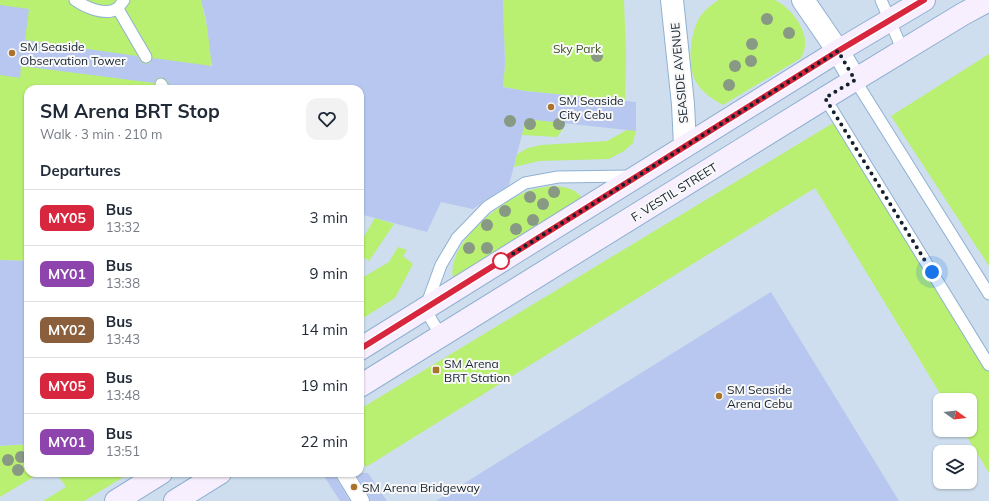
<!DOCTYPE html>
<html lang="en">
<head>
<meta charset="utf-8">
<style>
  :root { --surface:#fff; --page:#f2f2f3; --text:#1f2937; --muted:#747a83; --line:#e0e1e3 }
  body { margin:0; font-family:Mulish,sans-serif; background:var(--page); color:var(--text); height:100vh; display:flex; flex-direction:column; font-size:15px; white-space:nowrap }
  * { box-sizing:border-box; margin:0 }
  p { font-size:13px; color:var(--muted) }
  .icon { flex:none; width:22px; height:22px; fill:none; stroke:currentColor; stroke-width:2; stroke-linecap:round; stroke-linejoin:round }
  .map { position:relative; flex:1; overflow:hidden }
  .sheet { position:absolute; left:24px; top:85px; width:340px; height:392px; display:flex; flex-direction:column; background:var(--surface); border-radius:12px; box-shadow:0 1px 3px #0004 }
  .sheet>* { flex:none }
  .badge { padding:0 8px; border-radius:6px; font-size:14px; line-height:26px }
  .needle { width:26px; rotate:105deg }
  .tools { position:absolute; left:933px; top:393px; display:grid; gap:8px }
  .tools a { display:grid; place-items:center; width:44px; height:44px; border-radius:8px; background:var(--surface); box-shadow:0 1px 3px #0004; font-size:20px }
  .you { position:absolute; width:20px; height:20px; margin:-10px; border:3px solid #fff; border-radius:50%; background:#1a73e8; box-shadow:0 0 0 6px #1a73e833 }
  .map>.badge { position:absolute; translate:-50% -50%; box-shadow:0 0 0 2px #fff }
  h2 { padding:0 16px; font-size:15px; line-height:36px }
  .round { display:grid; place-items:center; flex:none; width:42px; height:42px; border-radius:12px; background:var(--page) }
  .head { display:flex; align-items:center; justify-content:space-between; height:68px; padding:0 16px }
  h1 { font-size:19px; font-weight:700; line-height:30px }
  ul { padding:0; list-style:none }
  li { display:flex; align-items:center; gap:12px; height:56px; padding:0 16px; border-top:1px solid var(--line) }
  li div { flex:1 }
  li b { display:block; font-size:15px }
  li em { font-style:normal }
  li .badge { min-width:44px; font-weight:700; text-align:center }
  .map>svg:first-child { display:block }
  .built { fill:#cedeee; fill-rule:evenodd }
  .green { fill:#b9f071 }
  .building { fill:#b7c7f0 }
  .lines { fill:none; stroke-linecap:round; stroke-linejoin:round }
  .service-casing { stroke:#8fb1d2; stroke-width:13 }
  .pedestrian-casing { stroke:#8fb1d2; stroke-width:18 }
  .minor-casing { stroke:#8fb1d2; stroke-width:24 }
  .secondary-casing { stroke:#8fb1d2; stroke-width:24 }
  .service { stroke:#fff; stroke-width:11 }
  .pedestrian { stroke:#fff; stroke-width:16 }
  .minor { stroke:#fff; stroke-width:22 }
  .secondary { stroke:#f7eefe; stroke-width:22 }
  .tree { fill:#889984 }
  .line-casing { stroke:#fff; stroke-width:9 }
  .line { stroke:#d7263d; stroke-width:6 }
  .walk { stroke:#14212e; stroke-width:4; stroke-dasharray:0 7.2 }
  .poi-dot { fill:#a9732e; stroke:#f8f8f8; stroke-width:1.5 }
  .stop-dot { fill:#fff; stroke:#d7263d; stroke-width:2 }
  .labels { text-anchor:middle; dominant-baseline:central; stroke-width:4; stroke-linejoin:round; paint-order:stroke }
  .poi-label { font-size:12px; fill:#14212e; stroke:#f8f8f8; text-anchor:start }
  .park-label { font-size:12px; fill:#405523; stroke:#f8f8f8 }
  .street-label { font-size:12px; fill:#14212e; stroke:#f8f8f8 }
</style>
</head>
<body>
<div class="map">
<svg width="989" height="501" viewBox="0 0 989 501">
  <rect width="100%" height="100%" fill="#dfedfb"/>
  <!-- built -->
  <path class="built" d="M0,0H989V501H0ZM28,89H360V473H28ZM940,400H970V430H940ZM940,452H970V482H940Z"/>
  <!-- green -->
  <g class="green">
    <path d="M0,0H201C206,21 211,43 211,64C212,72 209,81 208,89H28V261L0,260Z"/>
    <path d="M503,0H624L626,55L625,101L525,91L503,87L505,64Z"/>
    <path d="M719,0H775C789,7 802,23 805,39C806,46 804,52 801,58L723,105C712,99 701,92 695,80C687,64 690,29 702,14C707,8 712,4 719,0Z"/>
    <path d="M989,54V266L891,116Z"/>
    <path d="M466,112L564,123L563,129L557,137L522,135L519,145Z"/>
    <path d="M838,120L989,364V473L963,430H970V400H944L815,188L366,467L360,458V409Z"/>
    <path d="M627,130H636L633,143L624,151L609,159L539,161L514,167L517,154L528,148L541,145L607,141Z"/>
    <path d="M553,186C567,187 573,188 583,198L453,278C446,244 500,202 528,191C536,188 545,187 553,186Z"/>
    <path d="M375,218L394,224L369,261L360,255V243Z"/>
    <path d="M398,247L407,250L403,256L413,264L395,298L360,320V279L389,262Z"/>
    <path d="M28,444V473H40L0,497V446Z"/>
    <path d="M67,473H130L84,501H43L66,487L59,477Z"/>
  </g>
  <!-- building -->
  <g class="building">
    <path d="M201,0H503L505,64L503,87L525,91L636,102V131L526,119L509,185L473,209L441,202L427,232L360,214V89H194L170,86L167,80L161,77L157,78L154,83L21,66L20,78L0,75V5L29,9L25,40L137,56L142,63L146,64L150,63L153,58L212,66L206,19Z"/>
    <path d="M0,260L28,261V444L0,446Z"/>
    <path d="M771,292L899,501H436Z"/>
    <path d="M322,473H335L336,478L350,501H340Z"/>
    <path d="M355,473H368L387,501H370L369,496Z"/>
  </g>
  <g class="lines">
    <defs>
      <g id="service">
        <path d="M75,0C85,7 106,17 118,8C120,6 122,2 124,0"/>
        <path d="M881,0L903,51"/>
        <path d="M118,9L146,57"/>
        <path d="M855,80L989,294"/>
        <path d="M161,84L164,89"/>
        <path d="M825,98L989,365"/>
        <path d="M441,336L425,309L441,265L457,238L487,207L498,200L525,183L558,177L631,176"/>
      </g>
      <path id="pedestrian" d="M344,473L361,501"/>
      <g id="minor">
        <path d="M672,0L683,104L685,146"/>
        <path d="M803,0L838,51L855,80"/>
      </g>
      <g id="secondary">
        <path d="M360,349L838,51L924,0"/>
        <path d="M360,386L825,98L963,14L989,0"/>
        <path d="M116,501L161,473"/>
        <path d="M175,501L220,473"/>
      </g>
    </defs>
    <!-- service casing -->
    <use href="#service" class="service-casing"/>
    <!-- pedestrian casing -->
    <use href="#pedestrian" class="pedestrian-casing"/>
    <!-- minor casing -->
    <use href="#minor" class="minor-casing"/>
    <!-- secondary casing -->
    <use href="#secondary" class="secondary-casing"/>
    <!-- service -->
    <use href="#service" class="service"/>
    <!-- pedestrian -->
    <use href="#pedestrian" class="pedestrian"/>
    <!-- minor -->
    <use href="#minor" class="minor"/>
    <!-- secondary -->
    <use href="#secondary" class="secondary"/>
  </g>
  <!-- trees -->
  <g class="tree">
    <circle cx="767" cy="19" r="6"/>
    <circle cx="789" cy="33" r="6"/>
    <circle cx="752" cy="44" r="6"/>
    <circle cx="597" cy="56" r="6"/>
    <circle cx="751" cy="61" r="6"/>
    <circle cx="735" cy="66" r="6"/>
    <circle cx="729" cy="85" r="6"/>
    <circle cx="510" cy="121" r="6"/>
    <circle cx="530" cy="124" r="6"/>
    <circle cx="559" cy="124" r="6"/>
    <circle cx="554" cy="192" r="6"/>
    <circle cx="530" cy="197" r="6"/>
    <circle cx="543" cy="204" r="6"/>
    <circle cx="505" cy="211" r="6"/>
    <circle cx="533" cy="220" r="6"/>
    <circle cx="487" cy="225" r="6"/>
    <circle cx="516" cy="229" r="6"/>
    <circle cx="469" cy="248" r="6"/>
    <circle cx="487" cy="248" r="6"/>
    <circle cx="21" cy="457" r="6"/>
    <circle cx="8" cy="460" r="6"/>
    <circle cx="18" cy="470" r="6"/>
  </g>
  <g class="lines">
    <defs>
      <path id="line" d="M360,349L838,51L924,0"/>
    </defs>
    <!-- line casing -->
    <use href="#line" class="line-casing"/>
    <!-- line -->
    <use href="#line" class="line"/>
    <!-- walk -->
    <path class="walk" d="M501,261L838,51L855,80L825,98L932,272"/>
  </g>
  <!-- markers -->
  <g class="poi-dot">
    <circle cx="12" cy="53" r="4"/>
    <circle cx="551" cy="107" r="4"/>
    <rect x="432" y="366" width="8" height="8" rx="2"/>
    <circle cx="719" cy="396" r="4"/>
    <circle cx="354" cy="487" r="4"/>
  </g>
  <circle class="stop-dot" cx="501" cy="261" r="8"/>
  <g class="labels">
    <!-- poi labels -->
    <g class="poi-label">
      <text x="20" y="46">SM Seaside<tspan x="20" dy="14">Observation Tower</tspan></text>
      <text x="559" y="100">SM Seaside<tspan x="559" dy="14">City Cebu</tspan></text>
      <text x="444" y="363">SM Arena<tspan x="444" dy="14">BRT Station</tspan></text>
      <text x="727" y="389">SM Seaside<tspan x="727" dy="14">Arena Cebu</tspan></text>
      <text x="362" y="487">SM Arena Bridgeway</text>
    </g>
    <!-- park labels -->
    <g class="park-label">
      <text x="577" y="48">Sky Park</text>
    </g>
    <!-- street labels -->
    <g class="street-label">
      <text transform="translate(679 73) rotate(-95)">SEASIDE AVENUE</text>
      <text transform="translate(674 192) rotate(-32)">F. VESTIL STREET</text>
    </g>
  </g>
</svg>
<div class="tools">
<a><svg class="needle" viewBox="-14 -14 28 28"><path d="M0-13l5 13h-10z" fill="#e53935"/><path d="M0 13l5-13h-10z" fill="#747a83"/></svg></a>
<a><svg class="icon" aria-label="layers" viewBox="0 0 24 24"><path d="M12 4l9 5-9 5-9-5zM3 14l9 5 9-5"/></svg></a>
</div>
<div class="you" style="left:932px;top:272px"></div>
<section class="sheet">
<div class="head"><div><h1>SM Arena BRT Stop</h1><p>Walk · 3 min · 210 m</p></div><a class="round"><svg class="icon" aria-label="heart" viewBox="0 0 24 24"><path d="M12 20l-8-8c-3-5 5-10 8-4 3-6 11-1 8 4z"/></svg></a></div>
<h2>Departures</h2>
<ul>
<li><span class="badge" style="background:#d7263d;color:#fff">MY05</span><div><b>Bus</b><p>13:32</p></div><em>3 min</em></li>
<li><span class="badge" style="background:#8e44ad;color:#fff">MY01</span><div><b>Bus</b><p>13:38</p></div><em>9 min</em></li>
<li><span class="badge" style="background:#8b5e3c;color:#fff">MY02</span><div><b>Bus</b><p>13:43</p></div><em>14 min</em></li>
<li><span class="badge" style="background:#d7263d;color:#fff">MY05</span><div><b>Bus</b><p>13:48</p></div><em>19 min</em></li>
<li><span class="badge" style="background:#8e44ad;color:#fff">MY01</span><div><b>Bus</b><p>13:51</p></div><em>22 min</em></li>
</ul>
</section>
</div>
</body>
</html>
